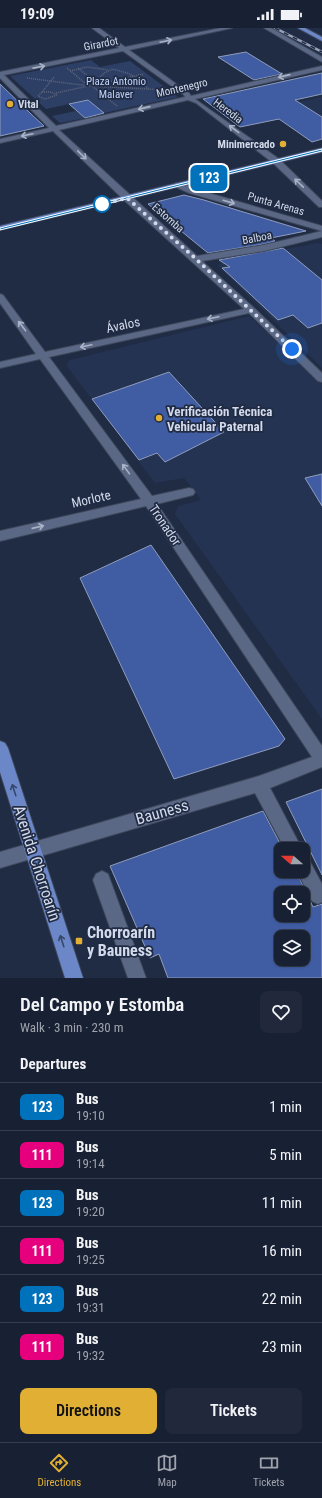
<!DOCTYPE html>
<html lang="en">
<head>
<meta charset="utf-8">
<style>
  :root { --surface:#182033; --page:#21283b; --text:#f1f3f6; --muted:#9fa3ac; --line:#363e4e; --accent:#e1af34 }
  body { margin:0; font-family:"Roboto Condensed",sans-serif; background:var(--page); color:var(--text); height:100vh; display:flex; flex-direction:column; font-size:15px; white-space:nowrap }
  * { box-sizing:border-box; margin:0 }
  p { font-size:13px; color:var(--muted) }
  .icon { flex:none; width:22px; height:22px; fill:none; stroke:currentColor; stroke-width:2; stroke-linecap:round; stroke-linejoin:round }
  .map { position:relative; height:950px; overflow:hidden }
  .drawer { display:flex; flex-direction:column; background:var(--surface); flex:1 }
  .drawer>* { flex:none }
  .badge { padding:0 8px; border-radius:6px; font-size:14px; line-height:26px }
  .needle { width:26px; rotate:290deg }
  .controls { position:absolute; left:274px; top:814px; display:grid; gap:8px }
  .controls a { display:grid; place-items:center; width:36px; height:36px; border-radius:8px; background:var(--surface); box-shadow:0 1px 3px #0004,0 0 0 1px var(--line); font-size:20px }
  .you { position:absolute; width:20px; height:20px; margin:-10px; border:3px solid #fff; border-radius:50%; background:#1a73e8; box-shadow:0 0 0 6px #1a73e833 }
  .map>.badge { position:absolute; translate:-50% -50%; box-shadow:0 0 0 2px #fff }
  h2 { padding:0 20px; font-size:15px; line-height:36px }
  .round { display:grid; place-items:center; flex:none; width:42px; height:42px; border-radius:8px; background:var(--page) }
  .head { display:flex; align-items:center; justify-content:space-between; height:68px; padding:0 20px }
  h1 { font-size:19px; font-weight:600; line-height:30px }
  .primary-button { display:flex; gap:8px; margin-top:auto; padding:8px 20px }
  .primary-button a { flex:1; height:46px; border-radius:8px; background:var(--accent); color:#111; font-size:16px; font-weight:600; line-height:46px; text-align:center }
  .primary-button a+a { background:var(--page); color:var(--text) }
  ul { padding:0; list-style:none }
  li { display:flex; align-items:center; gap:12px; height:48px; padding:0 20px; border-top:1px solid var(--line) }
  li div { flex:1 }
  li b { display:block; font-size:15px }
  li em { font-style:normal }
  li .badge { min-width:44px; font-weight:700; text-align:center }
  .status { display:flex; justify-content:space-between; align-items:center; height:28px; padding:0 20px; background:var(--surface); direction:ltr }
  .status svg { height:11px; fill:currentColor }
  .menu { display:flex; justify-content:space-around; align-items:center; height:56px; border-top:1px solid var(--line); background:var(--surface); font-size:11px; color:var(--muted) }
  .menu a { display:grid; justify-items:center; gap:2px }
  .menu .selected { color:var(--accent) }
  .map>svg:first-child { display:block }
  .built { fill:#253352 }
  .green { fill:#2e3f66 }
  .building { fill:#405ca2; stroke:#8f9dbc; fill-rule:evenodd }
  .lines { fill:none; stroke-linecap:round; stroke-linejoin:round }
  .minor-casing { stroke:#3d475b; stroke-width:2 }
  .major-casing { stroke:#3d475b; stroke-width:2 }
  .path { stroke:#5d677d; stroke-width:1.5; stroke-dasharray:1 1; stroke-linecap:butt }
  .minor { fill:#5b6885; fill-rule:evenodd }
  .major { fill:#6b87c8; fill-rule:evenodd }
  .rail-casing { stroke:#98a1b4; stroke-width:2.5 }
  .rail { stroke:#202b44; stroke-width:1.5; stroke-dasharray:5; stroke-linecap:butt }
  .oneway { stroke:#a8b2c7 }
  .oneway2 { stroke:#36476c }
  .line { fill:#0072bc; stroke:#fff }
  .walk { stroke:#d2daeb; stroke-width:4; stroke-dasharray:0 7.2 }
  .poi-dot { fill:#e1af34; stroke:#202b44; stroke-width:1.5 }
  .stop-dot { fill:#fff; stroke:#0072bc; stroke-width:2 }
  .labels { text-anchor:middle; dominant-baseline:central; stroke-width:3.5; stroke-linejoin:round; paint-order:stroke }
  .far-street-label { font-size:11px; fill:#d2daeb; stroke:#202b44 }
  .far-park-label { font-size:11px; fill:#c0d2fa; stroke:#202b44 }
  .far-poi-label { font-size:11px; font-weight:bold; fill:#d2daeb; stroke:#202b44; text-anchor:start }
  .street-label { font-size:13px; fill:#d2daeb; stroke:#202b44 }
  .poi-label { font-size:13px; font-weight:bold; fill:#d2daeb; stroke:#202b44; text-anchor:start }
  .near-street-label { font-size:16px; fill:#d2daeb; stroke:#202b44 }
  .near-poi-label { font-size:16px; font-weight:bold; fill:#d2daeb; stroke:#202b44; text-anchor:start }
</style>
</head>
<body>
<div class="status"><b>19:09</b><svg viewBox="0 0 49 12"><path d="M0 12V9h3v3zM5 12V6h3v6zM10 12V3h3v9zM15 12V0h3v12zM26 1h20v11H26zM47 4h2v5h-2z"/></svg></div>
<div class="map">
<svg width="322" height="950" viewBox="0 0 322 950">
  <rect width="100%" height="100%" fill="#202b44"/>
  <!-- built -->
  <g class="built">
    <path d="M322,69V89L299,74Z"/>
    <path d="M316,215L322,216V340L218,238L222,234Z"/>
    <path d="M249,288L322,356V691L175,486L178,478L201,472L184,450L155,455L66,337L70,332Z"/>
  </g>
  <!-- green -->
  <g class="green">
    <path d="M91,32L100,39L130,33L178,69L104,85L88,72L46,81L10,48Z"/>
    <path d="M76,83L85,90L60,95L52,88Z"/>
  </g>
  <!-- building -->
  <g class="building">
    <path d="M246,24L282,46L254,52L218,29Z"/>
    <path d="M322,45V66L295,72L322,89V111L312,114L279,91L240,99L203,71Z"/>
    <path d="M0,56L30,85L44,98L0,108Z"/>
    <path d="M88,72L104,85L85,90L69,76Z"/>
    <path d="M184,167L204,172L306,203L271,210L275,213L264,216L208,225L148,176Z"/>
    <path d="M283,220L322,252V295L308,300L293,287L278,292L222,240L230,239L219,232Z"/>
    <path d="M169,344L224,404L165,434L157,425L139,432L92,371Z"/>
    <path d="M322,446V478L305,450Z"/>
    <path d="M151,517L285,711L279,718L174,751L80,550Z"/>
    <path d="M322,761V847L286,774Z"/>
    <path d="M263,783L283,821H281V843H296L313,879L322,876V950H168L159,926L150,930L110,838ZM281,865H303V887H281ZM281,909H303V931H281Z"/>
  </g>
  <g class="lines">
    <defs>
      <g id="minor">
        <path d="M92,0H99L125,19L221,0H232L129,22L189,65L191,68L322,38V42L195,71L279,131L322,173V179H319L273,135L196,75L188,72L59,102L197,228L264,217L322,203L189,165L176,159V155H182L195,161L322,198V209L264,223L202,233L254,280L322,345V354L318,353L249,285L49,329L152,468L189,460L193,461L195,464L193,467L157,476L322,718V739L270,760L302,821H285L255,765L0,840V824L259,748L312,729L146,478L0,513V503L141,471L40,331L0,340V334L36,326L0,275V266L3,267L45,324L244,281L124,172L53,103L0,115V111L49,100L0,50V44L119,20ZM123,23L184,67L185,69L56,98L4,47Z"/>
        <path d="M264,0H271L322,29V34Z"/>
        <path d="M303,830L309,832L322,856V874L318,876L312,873L297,843H303Z"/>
        <path d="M102,843L108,846L146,950H128L93,852L96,846Z"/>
      </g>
      <g id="major">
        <path d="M298,0H305L322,9V13Z"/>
        <path d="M322,120V124L0,202V198Z"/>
        <path d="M0,713L5,715L8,720L83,950H65L0,744Z"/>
      </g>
    </defs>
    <!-- minor casing -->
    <use href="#minor" class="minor-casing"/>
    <!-- major casing -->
    <use href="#major" class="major-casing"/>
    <!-- path -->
    <g class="path">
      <path d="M67,40L86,56"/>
      <path d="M78,40L93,52V56"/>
      <path d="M70,43L87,39L108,42"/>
      <path d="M27,50L90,58"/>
      <path d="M92,58L104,45L113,41L130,46L149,61"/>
      <path d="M42,64H51L57,67L45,71L38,68Z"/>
      <path d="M42,64L54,49"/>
      <path d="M56,65L144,46"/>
      <path d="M117,78L92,58L166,62"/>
    </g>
    <!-- minor -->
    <use href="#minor" class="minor"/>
    <!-- major -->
    <use href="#major" class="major"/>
    <defs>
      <path id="rail" d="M275,0L322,24"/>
    </defs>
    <!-- rail casing -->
    <use href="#rail" class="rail-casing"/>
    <!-- rail -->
    <use href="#rail" class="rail"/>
  </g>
  <!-- one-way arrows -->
  <defs><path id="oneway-shaft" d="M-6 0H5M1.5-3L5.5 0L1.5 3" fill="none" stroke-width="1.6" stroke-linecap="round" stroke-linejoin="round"/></defs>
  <g class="oneway">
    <use href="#oneway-shaft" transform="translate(166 13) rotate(-12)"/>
    <use href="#oneway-shaft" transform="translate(39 39) rotate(-11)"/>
    <use href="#oneway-shaft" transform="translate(284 48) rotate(167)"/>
    <use href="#oneway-shaft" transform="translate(144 80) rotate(167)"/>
    <use href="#oneway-shaft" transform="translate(234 101) rotate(-143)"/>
    <use href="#oneway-shaft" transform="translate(27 107) rotate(168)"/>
    <use href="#oneway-shaft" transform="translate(82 127) rotate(44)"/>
    <use href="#oneway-shaft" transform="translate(299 155) rotate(-136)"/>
    <use href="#oneway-shaft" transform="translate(229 174) rotate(16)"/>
    <use href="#oneway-shaft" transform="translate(213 290) rotate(168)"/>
    <use href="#oneway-shaft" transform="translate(22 298) rotate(-127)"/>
    <use href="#oneway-shaft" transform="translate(86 318) rotate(168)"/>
    <use href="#oneway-shaft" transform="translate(126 441) rotate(-126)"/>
    <use href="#oneway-shaft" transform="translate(38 499) rotate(-13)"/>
  </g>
  <g class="oneway2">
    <use href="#oneway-shaft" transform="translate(14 762) rotate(-108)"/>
    <use href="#oneway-shaft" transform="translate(62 913) rotate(-108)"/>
  </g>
  <!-- line -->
  <path class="line" d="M322,121V123L0,202V200Z"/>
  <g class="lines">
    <!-- walk -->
    <path class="walk" d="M102,176L98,177L127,170L196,231L292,321"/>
  </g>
  <!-- markers -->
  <g class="poi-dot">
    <circle cx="10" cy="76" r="4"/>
    <circle cx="283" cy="116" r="4"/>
    <circle cx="159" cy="390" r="4"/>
    <rect x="75" y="909" width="8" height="8" rx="2"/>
  </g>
  <circle class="stop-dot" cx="102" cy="176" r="8"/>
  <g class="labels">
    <!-- far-street labels -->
    <g class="far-street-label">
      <text transform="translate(101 16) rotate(-11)">Girardot</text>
      <text transform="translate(182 60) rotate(-13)">Montenegro</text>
      <text transform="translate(228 83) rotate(37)">Heredia</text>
      <text transform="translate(276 176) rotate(16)">Punta Arenas</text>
      <text transform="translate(168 190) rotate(41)">Estomba</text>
      <text transform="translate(257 210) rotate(-11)">Balboa</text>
    </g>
    <!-- far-park labels -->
    <g class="far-park-label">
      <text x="116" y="53">Plaza Antonio<tspan x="116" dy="13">Malaver</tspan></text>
    </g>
    <!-- far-poi labels -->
    <g class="far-poi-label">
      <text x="18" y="76">Vital</text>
      <text x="275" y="116" text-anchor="end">Minimercado</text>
    </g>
    <!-- street labels -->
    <g class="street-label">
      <text transform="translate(123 297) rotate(-12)">Ávalos</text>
      <text transform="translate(91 471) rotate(-13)">Morlote</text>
      <text transform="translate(165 497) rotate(56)">Tronador</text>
    </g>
    <!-- poi labels -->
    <g class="poi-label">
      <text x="167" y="383">Verificación Técnica<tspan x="167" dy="15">Vehicular Paternal</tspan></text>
    </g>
    <!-- near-street labels -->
    <g class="near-street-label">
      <text transform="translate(162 784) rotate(-16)">Bauness</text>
      <text transform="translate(37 835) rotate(72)">Avenida Chorroarín</text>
    </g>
    <!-- near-poi labels -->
    <g class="near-poi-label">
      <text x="87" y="904">Chorroarín<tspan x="87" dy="18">y Bauness</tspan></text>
    </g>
  </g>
</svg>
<div class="controls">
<a><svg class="needle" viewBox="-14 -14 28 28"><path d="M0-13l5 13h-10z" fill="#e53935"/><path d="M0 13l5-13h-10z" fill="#9fa3ac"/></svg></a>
<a><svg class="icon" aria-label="locate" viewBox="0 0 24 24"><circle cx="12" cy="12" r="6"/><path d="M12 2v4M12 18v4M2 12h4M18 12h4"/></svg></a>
<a><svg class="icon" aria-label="layers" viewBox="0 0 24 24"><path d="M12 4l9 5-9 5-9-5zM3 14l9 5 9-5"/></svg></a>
</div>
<div class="you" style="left:292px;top:321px"></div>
<b class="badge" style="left:209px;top:150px;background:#0072bc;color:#fff">123</b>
</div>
<section class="drawer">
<div class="head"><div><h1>Del Campo y Estomba</h1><p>Walk · 3 min · 230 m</p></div><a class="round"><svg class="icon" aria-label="heart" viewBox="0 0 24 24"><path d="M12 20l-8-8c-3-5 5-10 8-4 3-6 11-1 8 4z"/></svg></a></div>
<h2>Departures</h2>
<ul>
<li><span class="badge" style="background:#0072bc;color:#fff">123</span><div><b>Bus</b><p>19:10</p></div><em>1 min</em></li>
<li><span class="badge" style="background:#e6007e;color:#fff">111</span><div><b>Bus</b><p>19:14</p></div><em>5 min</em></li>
<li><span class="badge" style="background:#0072bc;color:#fff">123</span><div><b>Bus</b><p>19:20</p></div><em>11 min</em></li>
<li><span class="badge" style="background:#e6007e;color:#fff">111</span><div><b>Bus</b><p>19:25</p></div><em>16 min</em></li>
<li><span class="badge" style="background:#0072bc;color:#fff">123</span><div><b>Bus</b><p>19:31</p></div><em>22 min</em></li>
<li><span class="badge" style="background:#e6007e;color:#fff">111</span><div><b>Bus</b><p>19:32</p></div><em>23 min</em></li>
</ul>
<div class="primary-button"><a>Directions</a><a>Tickets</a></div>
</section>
<nav class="menu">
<a class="selected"><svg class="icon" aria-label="directions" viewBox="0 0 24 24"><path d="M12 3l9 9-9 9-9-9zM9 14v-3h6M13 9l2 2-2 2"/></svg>Directions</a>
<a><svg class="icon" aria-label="map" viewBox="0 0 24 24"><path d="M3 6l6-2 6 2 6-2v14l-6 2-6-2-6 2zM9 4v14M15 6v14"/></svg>Map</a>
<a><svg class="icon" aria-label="tickets" viewBox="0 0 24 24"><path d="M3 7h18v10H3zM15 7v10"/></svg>Tickets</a>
</nav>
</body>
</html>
